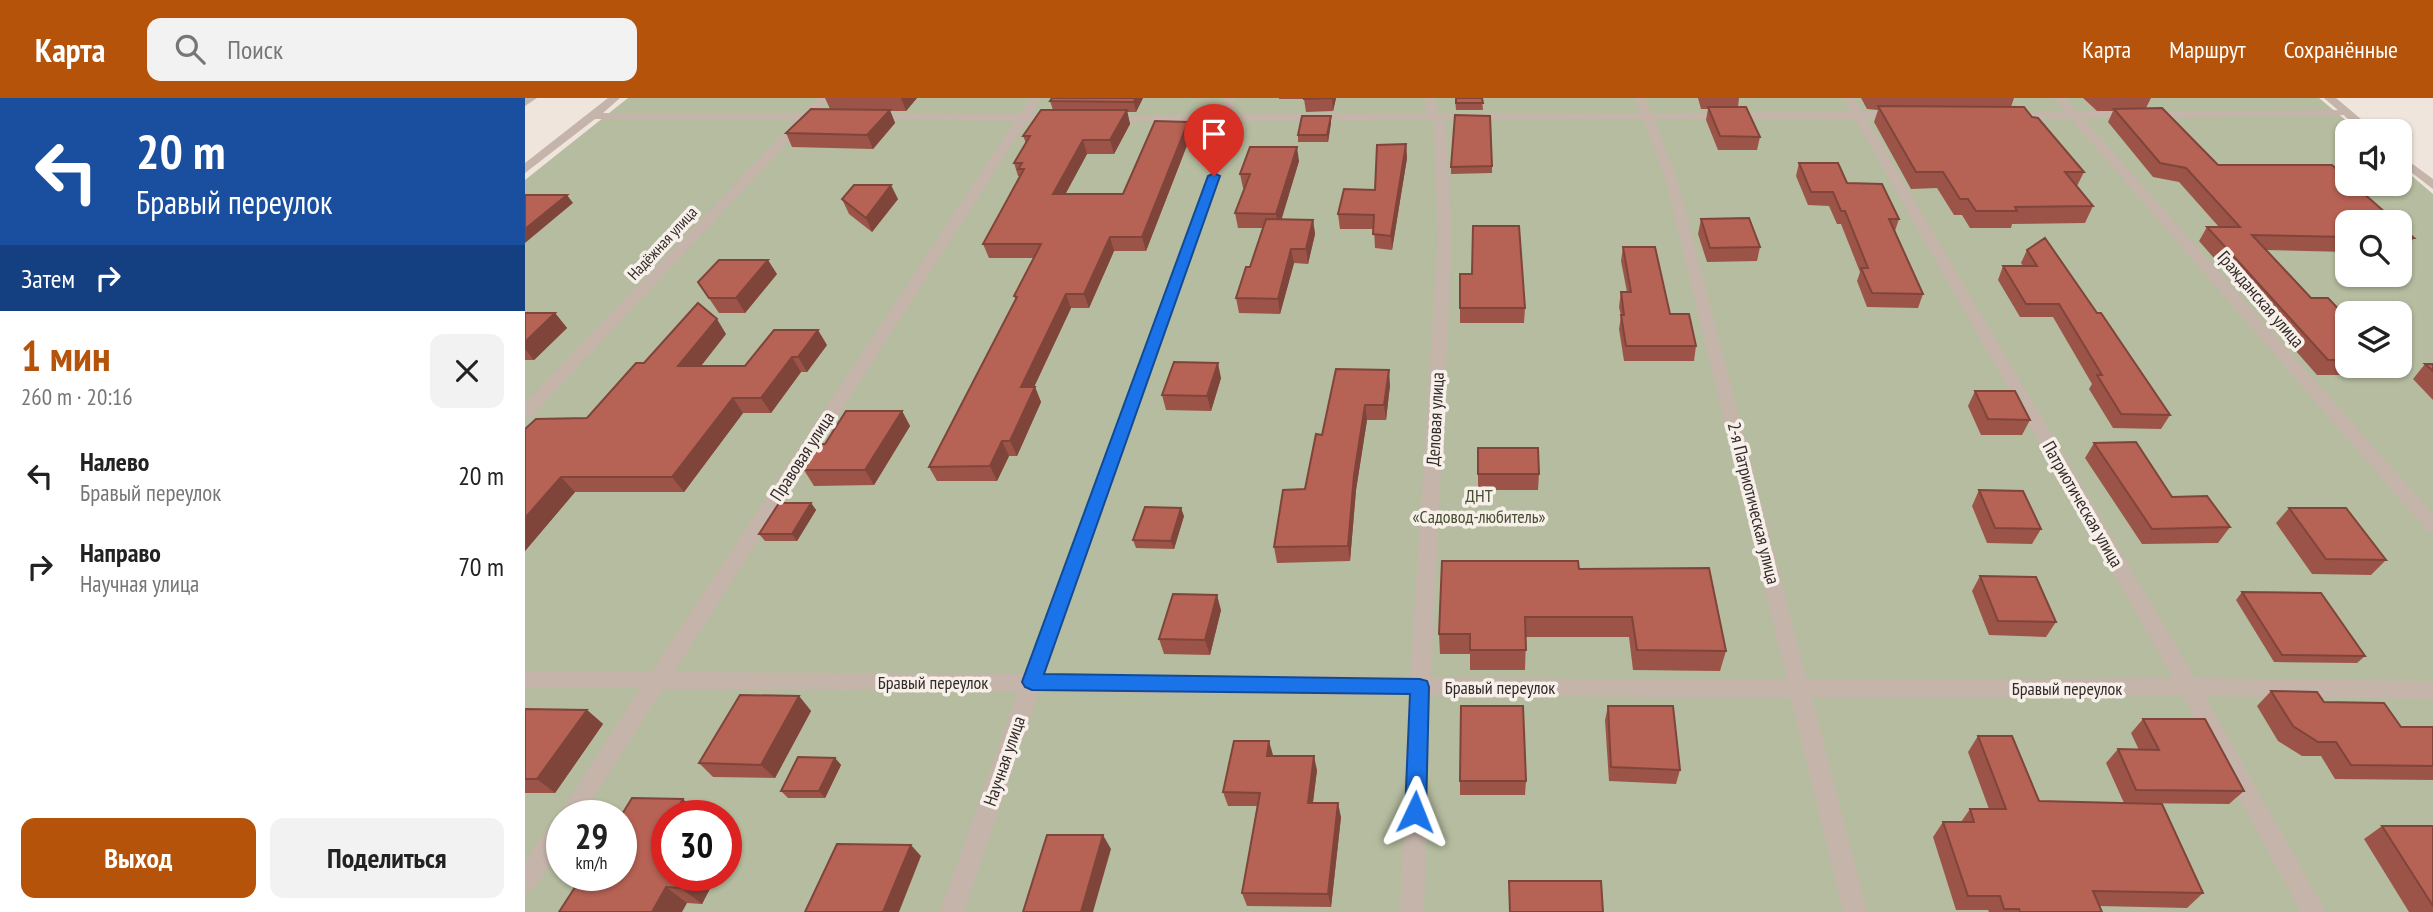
<!DOCTYPE html>
<html lang="ru">
<head>
<meta charset="utf-8">
<style>
  body { margin:0; font-family:"PT Sans Narrow",sans-serif; background:#f2f2f2; color:#222; height:100vh; display:flex; flex-direction:column; font-size:26px; white-space:nowrap }
  * { box-sizing:border-box; margin:0 }
  p { font-size:23px; color:#767676 }
  .icon { flex:none; width:38px; height:38px; fill:none; stroke:currentColor; stroke-width:2; stroke-linecap:round; stroke-linejoin:round }
  .map { position:relative; flex:1; overflow:hidden }
  .sheet { display:flex; flex-direction:column; background:#fff; width:525px }
  .sheet>* { flex:none }
  .top-card { background:#1a4fa0; color:#fff; overflow:hidden }
  .fabs { position:absolute; left:1810px; top:21px; display:grid; gap:14px }
  .fabs a { display:grid; place-items:center; width:77px; height:77px; border-radius:14px; background:#fff; box-shadow:0 2px 5px #0004; font-size:35px }
  .speed { position:absolute; left:21px; top:702px; display:flex; gap:14px; font-size:35px; font-weight:700; text-align:center }
  .speed>* { display:grid; place-content:center; width:91px; height:91px; border-radius:50%; background:#fff; box-shadow:0 2px 5px #0004; line-height:1 }
  .speed small { font-size:18px; font-weight:400 }
  .speed .limit { border:10px solid #d22; background:#fff; color:#111 }
  .pin { position:absolute; display:grid; place-items:center; width:60px; height:60px; color:#fff; margin:-72px -30px; border-radius:50% 50% 50% 0; rotate:-45deg; box-shadow:0 0 7px #0007 }
  .pin .icon { rotate:45deg }
  .me { position:absolute; width:77px; margin:-38px; rotate:2deg; stroke-linejoin:round; filter:drop-shadow(0 0 5px #0008) }
  .turn { display:flex; align-items:center; gap:24px; height:147px; padding:0 21px; font-size:32px }
  .turn .icon { width:91px; height:91px; stroke-width:2.5 }
  .turn b { display:block; font-size:49px; line-height:60px }
  .then { display:flex; align-items:center; height:66px; padding:0 21px; background:#0003; gap:14px; font-size:26px }
  .round { display:grid; place-items:center; flex:none; width:74px; height:74px; border-radius:14px; background:#f2f2f2 }
  .headline { display:flex; align-items:center; justify-content:space-between; height:119px; padding:0 21px }
  h1 { font-size:42px; font-weight:800; line-height:52px; color:#b45309 }
  .cta { display:flex; gap:14px; margin-top:auto; padding:14px 21px }
  .cta a { flex:1; height:80px; border-radius:14px; background:#b45309; color:#fff; font-size:28px; font-weight:800; line-height:80px; text-align:center }
  .cta a+a { background:#f2f2f2; color:#222 }
  ul { padding:0; list-style:none }
  li { display:flex; align-items:center; gap:21px; height:91px; padding:0 21px }
  li div { flex:1 }
  li b { display:block; font-size:26px }
  li em { font-style:normal }
  header { display:flex; align-items:center; gap:42px; box-sizing:border-box; height:98px; padding:0 35px; background:#b45309; color:#fff }
  header strong { font-size:33px }
  nav { display:flex; gap:38px; margin-inline-start:auto; font-size:24px }
  .search { width:490px; height:63px; background:#f2f2f2; display:flex; align-items:center; gap:18px; box-sizing:border-box; padding:0 24px; border-radius:14px; color:#767676; font-size:26px }
  main { display:flex; flex:1; min-height:0 }
  .map>svg:first-child { display:block }
</style>
</head>
<body>
<header>
<strong>Карта</strong>
<div class="search"><svg class="icon" aria-label="search" viewBox="0 0 24 24"><circle cx="10" cy="10" r="6"/><path d="M15 15l6 6"/></svg>Поиск</div>
<nav><a>Карта</a><a>Маршрут</a><a>Сохранённые</a></nav>
</header>
<main>
<section class="sheet">
<div class="top-card">
<div class="turn"><svg class="icon" aria-label="left" viewBox="0 0 24 24"><path d="M17 20v-9H6M10 6l-5 5 5 5"/></svg><div><b>20 m</b>Бравый переулок</div></div>
<div class="then">Затем<svg class="icon" aria-label="right" viewBox="0 0 24 24"><path d="M7 20v-9h11M14 6l5 5-5 5"/></svg></div>
</div>
<div class="headline"><div><h1>1 мин</h1><p>260 m · 20:16</p></div><a class="round"><svg class="icon" aria-label="close" viewBox="0 0 24 24"><path d="M6 6l12 12M18 6L6 18"/></svg></a></div>
<ul>
<li><svg class="icon" aria-label="left" viewBox="0 0 24 24"><path d="M17 20v-9H6M10 6l-5 5 5 5"/></svg><div><b>Налево</b><p>Бравый переулок</p></div><em>20 m</em></li>
<li><svg class="icon" aria-label="right" viewBox="0 0 24 24"><path d="M7 20v-9h11M14 6l5 5-5 5"/></svg><div><b>Направо</b><p>Научная улица</p></div><em>70 m</em></li>
</ul>
<div class="cta"><a>Выход</a><a>Поделиться</a></div>
</section>
<div class="map">
<svg width="1908" height="814" viewBox="0 0 1908 814">
  <rect width="100%" height="100%" fill="#efe5dd"/>
  <path fill="#b5bc9f" fill-rule="evenodd" d="M103,0H1794L1834,33H1822V86H1874V67L1908,96V814H0V82ZM1822,124H1874V177H1822ZM1822,215H1874V268H1822ZM37,718H96V777H37ZM142,718H201V777H142Z"/>
  <g fill="none" stroke-linecap="round" stroke-linejoin="round">
    <polygon fill="#c5b4aa" fill-rule="evenodd" points="0,0 12,0 0,8"/>
    <g fill="#c5b4aa" fill-rule="evenodd">
      <polygon points="83,0 95,0 78,15 279,15 293,0 304,0 291,15 307,18 301,21 285,21 6,319 0,320 0,305 272,21 70,21 0,75 0,65"/>
      <path d="M506,0H516L506,16L532,17L538,20L532,23H502L149,574L500,576L701,28L699,23H581L575,20L577,18L696,16L694,13L700,0H710L706,13L707,16L902,15L900,0H910L913,15H1115L1110,0H1120L1126,15L1326,14L1319,0H1329L1338,14H1375L1381,17L1375,20H1341L1670,580L1908,583V601L1680,598L1801,814H1776L1658,598L1287,600L1342,814H1318L1266,600L905,597L899,814H875L884,597L514,594L439,814H415L493,593L138,591L57,718H37V748L8,792L0,795V763L29,721L33,719L115,590L0,589V573H127L490,23L346,21L340,18L346,15L495,16ZM1118,21L1141,83L1262,582L906,580L927,141L921,26L918,22ZM1129,21H1330L1648,580L1282,582L1153,83ZM907,22L909,26L913,141L885,579L520,577L713,28L710,23Z"/>
      <polygon points="1529,0 1540,0 1552,14 1825,12 1827,14 1821,17 1558,20 1908,416 1908,435 1902,433 1546,21 1484,21 1478,18 1484,15 1540,14"/>
    </g>
    <g fill="#c5b4aa" fill-rule="evenodd">
      <polygon points="1799,0 1811,0 1850,33 1837,33"/>
      <polygon points="1874,56 1908,81 1908,91 1874,65"/>
    </g>
  </g>
  <g fill="#9d5448">
    <polygon points="300,0 392,0 381,13 365,13 370,25 348,51 267,49 261,35 305,11"/>
    <polygon points="527,0 618,0 611,14 602,14 605,26 589,56 562,56 540,96 598,96 663,24 666,37 621,153 589,153 564,210 546,210 509,289 510,289 516,304 492,358 484,358 472,383 412,383 404,369 491,202 489,198 509,160 464,160 458,146 495,78 493,78 489,65 501,45 498,38 528,12 525,3"/>
    <polygon points="754,0 811,0 808,13 781,14 779,1 754,1"/>
    <polygon points="930,0 957,0 958,12 931,12"/>
    <polygon points="1173,0 1214,0 1213,9 1235,39 1232,52 1193,52 1181,22 1183,11 1176,11"/>
    <polygon points="1336,0 1489,0 1486,9 1507,19 1559,74 1552,88 1568,108 1560,125 1487,126 1486,130 1445,130 1437,117 1429,117 1412,90 1386,91 1349,24 1353,12 1342,11"/>
    <polygon points="1558,0 1626,0 1621,10 1693,67 1822,124 1822,154 1741,152 1786,200 1822,220 1822,268 1858,268 1851,277 1792,277 1674,143 1682,129 1694,129 1654,84 1628,79 1583,24 1588,13 1572,13"/>
    <polygon points="806,18 806,25 803,44 773,44 773,37"/>
    <polygon points="881,46 882,60 867,152 850,150 849,131 815,131 813,116 850,92"/>
    <polygon points="774,63 756,121 788,122 790,136 783,166 769,165 755,216 714,215 711,200 725,169 738,130 713,130 710,115 720,90 718,90 715,76"/>
    <polygon points="1274,65 1322,85 1374,121 1370,133 1398,196 1393,210 1342,209 1332,183 1335,174 1316,126 1312,126 1304,108 1283,107 1271,78"/>
    <polygon points="967,68 967,75 926,76 926,69"/>
    <polygon points="317,101 373,101 347,134 324,116"/>
    <polygon points="1176,121 1235,149 1232,163 1182,164 1173,136"/>
    <polygon points="1874,127 1889,140 1878,155 1874,155"/>
    <polygon points="1098,149 1145,216 1171,248 1169,263 1099,263 1094,231 1096,218 1094,209 1096,194 1102,194 1096,163"/>
    <polygon points="1502,152 1572,215 1645,317 1636,331 1588,330 1564,291 1567,286 1528,219 1495,219 1473,182 1478,168 1498,168 1496,165"/>
    <polygon points="252,176 220,215 194,215 173,184"/>
    <polygon points="935,176 1000,210 999,225 935,225"/>
    <polygon points="0,215 30,215 42,230 9,262 0,262"/>
    <polygon points="201,236 176,268 220,268 302,247 282,274 276,274 246,315 218,315 159,394 50,394 0,453 0,331 62,320 119,265"/>
    <polygon points="1900,266 1908,266 1908,302 1888,281"/>
    <polygon points="696,280 686,313 641,312 637,297"/>
    <polygon points="865,287 861,322 842,322 831,392 825,463 752,465 749,449 780,391 797,337"/>
    <polygon points="1450,293 1505,322 1497,337 1456,337 1443,308"/>
    <polygon points="377,313 385,328 349,387 289,388 279,372 300,346"/>
    <polygon points="1569,345 1647,399 1705,429 1693,445 1617,446 1560,360"/>
    <polygon points="953,350 1014,376 1013,392 953,392"/>
    <polygon points="1454,392 1516,431 1507,446 1462,445 1447,408"/>
    <polygon points="286,405 291,412 272,443 240,443 234,436"/>
    <polygon points="1764,410 1861,462 1846,477 1787,476 1751,425"/>
    <polygon points="659,418 649,451 611,450 608,442"/>
    <polygon points="1054,471 1201,553 1195,573 1108,572 1104,539 1001,539 1000,572 945,572 945,556 915,556 914,536"/>
    <polygon points="1455,478 1531,524 1521,539 1464,537 1447,493"/>
    <polygon points="1717,494 1840,558 1832,565 1749,564 1711,502"/>
    <polygon points="696,512 685,557 639,556 634,541"/>
    <polygon points="1746,593 1799,604 1876,629 1908,629 1908,682 1810,681 1796,658 1777,658 1753,643 1732,608"/>
    <polygon points="274,598 286,613 250,680 188,679 174,665"/>
    <polygon points="1083,608 1155,672 1151,686 1084,683 1080,622"/>
    <polygon points="0,611 62,612 78,626 30,695 0,695"/>
    <polygon points="1618,621 1719,693 1704,706 1599,705 1581,665 1593,651 1614,652 1606,635"/>
    <polygon points="1453,638 1514,703 1678,795 1662,810 1574,808 1577,814 1464,814 1463,812 1431,812 1408,739 1418,724 1436,724 1445,711 1464,711 1443,654"/>
    <polygon points="748,658 792,672 788,705 816,719 806,809 722,808 717,795 732,708 703,708 698,694"/>
    <polygon points="310,660 316,667 300,700 263,700 256,693"/>
    <polygon points="935,683 1001,683 1000,697 935,697"/>
    <polygon points="1857,728 1908,728 1908,814 1884,814 1839,741"/>
    <polygon points="142,777 192,777 177,806 162,805 34,814"/>
  </g>
  <g fill="#7f453b">
    <polygon points="376,0 392,0 381,13"/>
    <polygon points="610,0 618,0 611,14 609,4"/>
    <polygon points="807,0 811,0 808,13 807,1"/>
    <polygon points="365,12 370,25 348,51 342,37"/>
    <polygon points="602,12 605,26 589,56 585,42"/>
    <polygon points="806,18 806,25 803,44 802,37"/>
    <polygon points="663,24 666,37 621,153 617,139"/>
    <polygon points="558,42 562,56 533,110 528,96"/>
    <polygon points="881,46 882,60 867,152 866,138"/>
    <polygon points="772,49 774,63 754,130 751,116"/>
    <polygon points="366,87 373,101 347,134 341,120"/>
    <polygon points="42,97 48,105 0,145 0,131"/>
    <polygon points="788,122 790,136 783,166 781,151"/>
    <polygon points="585,139 589,153 564,210 559,196"/>
    <polygon points="766,151 769,165 755,216 753,201"/>
    <polygon points="243,162 252,176 220,215 211,200"/>
    <polygon points="541,196 546,210 502,304 496,289"/>
    <polygon points="30,215 42,230 9,262 0,251 0,244"/>
    <polygon points="192,221 201,236 164,283 153,268"/>
    <polygon points="293,232 302,247 282,274 273,259"/>
    <polygon points="267,259 276,274 246,315 236,300"/>
    <polygon points="693,265 696,280 686,313 682,298"/>
    <polygon points="864,272 865,287 861,322 859,307"/>
    <polygon points="510,289 516,304 492,358 485,343"/>
    <polygon points="208,300 218,315 159,394 147,379"/>
    <polygon points="840,307 842,322 831,392 825,463 823,448 829,377"/>
    <polygon points="377,313 385,328 349,387 340,372"/>
    <polygon points="477,343 484,358 472,383 465,368"/>
    <polygon points="36,379 50,394 0,453 0,420"/>
    <polygon points="286,405 291,412 272,443 267,436"/>
    <polygon points="656,410 659,418 649,451 646,443"/>
    <polygon points="692,497 696,512 685,557 680,542"/>
    <polygon points="274,598 286,613 250,680 236,667"/>
    <polygon points="62,612 78,626 30,695 12,681"/>
    <polygon points="744,643 748,657 742,658"/>
    <polygon points="789,658 792,672 786,718 783,705"/>
    <polygon points="310,660 316,667 300,700 294,693"/>
    <polygon points="158,701 176,718 148,718"/>
    <polygon points="813,705 816,719 806,809 803,796"/>
    <polygon points="578,737 586,751 568,814 556,814"/>
    <polygon points="386,747 396,758 374,814 358,814"/>
    <polygon points="201,748 206,752 201,761"/>
    <polygon points="163,777 192,777 177,806 156,790"/>
    <polygon points="141,789 162,805 157,814 127,814"/>
  </g>
  <g fill="#b66254" stroke="#7f453b" stroke-width="2">
    <polygon points="527,0 610,0 609,4 525,3"/>
    <polygon points="779,0 807,0 779,1"/>
    <polygon points="931,0 957,0 958,5 931,5"/>
    <polygon points="1353,8 1499,9 1507,19 1513,20 1559,74 1540,74 1568,108 1490,109 1492,113 1451,113 1443,101 1435,101 1418,74 1391,74"/>
    <polygon points="1183,9 1221,9 1235,39 1195,38"/>
    <polygon points="1637,10 1693,67 1807,67 1822,81 1822,86 1828,86 1871,124 1822,124 1822,139 1727,137 1786,200 1803,200 1822,220 1822,262 1803,262 1682,129 1715,129 1661,70 1635,65 1589,11"/>
    <polygon points="286,11 365,12 342,37 261,35"/>
    <polygon points="516,12 602,12 585,42 558,42 528,96 598,96 630,23 663,24 617,139 585,139 559,196 541,196 496,289 510,289 485,343 477,343 465,368 404,369 492,199 489,198 516,146 458,146 499,71 493,71 497,65 489,65 505,38 498,38"/>
    <polygon points="930,17 965,18 967,68 926,69"/>
    <polygon points="777,18 806,18 802,37 773,37"/>
    <polygon points="881,46 866,138 848,136 849,117 813,116 819,91 850,92 852,47"/>
    <polygon points="725,49 772,49 751,116 710,115 725,76 715,76"/>
    <polygon points="1274,65 1313,65 1322,85 1357,86 1374,121 1364,121 1398,196 1347,195 1336,170 1343,170 1320,113 1316,113 1308,94 1286,94"/>
    <polygon points="329,87 366,87 341,120 317,101"/>
    <polygon points="0,97 42,97 0,131"/>
    <polygon points="1224,120 1235,149 1185,150 1176,121"/>
    <polygon points="741,121 788,122 781,151 766,151 753,201 711,200 721,169 725,169"/>
    <polygon points="1874,127 1889,140 1874,140"/>
    <polygon points="948,128 994,128 1000,210 935,210 935,176 947,176"/>
    <polygon points="1520,140 1572,215 1576,215 1645,317 1596,316 1572,277 1577,277 1534,206 1501,206 1478,168 1512,168 1502,152"/>
    <polygon points="1098,149 1130,149 1145,216 1164,216 1171,248 1101,248 1096,217 1099,217 1096,194 1106,194"/>
    <polygon points="194,162 243,162 211,200 184,200 173,184"/>
    <polygon points="173,205 192,221 153,268 220,268 249,232 293,232 273,259 267,259 236,300 208,300 147,379 36,379 0,420 0,331 11,321 62,320 111,265 119,265"/>
    <polygon points="0,215 30,215 0,244"/>
    <polygon points="649,264 693,265 682,298 637,297"/>
    <polygon points="1900,266 1908,266 1908,273"/>
    <polygon points="811,271 864,272 859,307 840,307 829,377 823,448 749,449 758,392 780,391 791,336 797,337"/>
    <polygon points="1450,293 1490,293 1505,322 1463,321"/>
    <polygon points="321,313 377,313 340,372 279,372 295,346 300,346"/>
    <polygon points="1611,344 1647,399 1682,398 1705,429 1627,431 1569,345"/>
    <polygon points="953,350 1013,350 1014,376 953,376"/>
    <polygon points="1454,392 1498,393 1516,431 1470,430"/>
    <polygon points="254,405 286,405 267,436 234,436"/>
    <polygon points="620,409 656,410 646,443 608,442"/>
    <polygon points="1764,410 1821,410 1861,462 1801,461"/>
    <polygon points="917,463 1053,463 1054,471 1184,470 1201,553 1112,552 1107,519 1000,519 1001,552 945,552 945,536 914,536"/>
    <polygon points="1455,478 1511,479 1531,524 1473,523"/>
    <polygon points="1717,494 1796,495 1840,558 1757,557"/>
    <polygon points="648,496 692,497 680,542 634,541"/>
    <polygon points="1746,593 1792,594 1799,604 1859,605 1876,629 1908,629 1908,668 1826,667 1811,644 1793,644 1768,628"/>
    <polygon points="215,597 274,598 236,667 174,665"/>
    <polygon points="936,608 998,608 1001,683 935,683"/>
    <polygon points="1083,608 1148,608 1155,672 1086,669"/>
    <polygon points="0,611 62,612 12,681 0,681"/>
    <polygon points="1618,621 1680,621 1719,693 1611,692 1593,651 1634,652"/>
    <polygon points="1453,638 1487,638 1514,703 1637,706 1678,795 1568,793 1577,814 1495,814 1494,811 1479,811 1475,798 1443,798 1418,724 1449,724 1445,711 1481,711"/>
    <polygon points="709,643 744,643 742,658 789,658 783,705 813,705 803,796 717,795 735,695 698,694"/>
    <polygon points="273,659 310,660 294,693 256,693"/>
    <polygon points="107,700 158,701 148,718 142,718 142,728 138,734 142,734 142,777 163,777 156,790 141,789 127,814 34,814 58,777 96,777 96,718"/>
    <polygon points="1857,728 1908,728 1908,808"/>
    <polygon points="522,737 578,737 556,814 498,814"/>
    <polygon points="312,746 386,747 358,814 280,814"/>
    <polygon points="984,783 1076,783 1078,814 985,814"/>
  </g>
  <polygon fill="#1a73e8" stroke="#114b97" stroke-width="2" points="689,75 695,78 519,576 895,581 902,583 904,589 901,714 898,721 890,723 883,721 880,714 885,596 507,592 500,589 497,584 683,78"/>
  <g text-anchor="middle" dominant-baseline="central" stroke-width="7" stroke-linejoin="round" paint-order="stroke">
    <g font-size="16" fill="#342b29" stroke="#f7efe9">
      <text transform="translate(137 145) rotate(-47)">Надёжная улица</text>
    </g>
    <g font-size="18" fill="#342b29" stroke="#f7efe9">
      <text transform="translate(1736 201) rotate(49)">Гражданская улица</text>
      <text transform="translate(910 321) rotate(-87)">Деловая улица</text>
      <text transform="translate(277 358) rotate(-57)">Правовая улица</text>
      <text transform="translate(1229 405) rotate(76)">2-я Патриотическая улица</text>
      <text transform="translate(1558 406) rotate(60)">Патриотическая улица</text>
      <text x="408" y="584">Бравый переулок</text>
      <text x="975" y="589">Бравый переулок</text>
      <text x="1542" y="590">Бравый переулок</text>
      <text transform="translate(479 663) rotate(-71)">Научная улица</text>
    </g>
    <g font-size="18" fill="#464f30" stroke="#f7efe9">
      <text x="954" y="397">ДНТ<tspan x="954" dy="21">«Садовод-любитель»</tspan></text>
    </g>
  </g>
</svg>
<div class="fabs">
<a><svg class="icon" aria-label="sound" viewBox="0 0 24 24"><path d="M4 9h4l5-4v14l-5-4H4zM17 9q2 3 0 6"/></svg></a>
<a><svg class="icon" aria-label="search" viewBox="0 0 24 24"><circle cx="10" cy="10" r="6"/><path d="M15 15l6 6"/></svg></a>
<a><svg class="icon" aria-label="layers" viewBox="0 0 24 24"><path d="M12 4l9 5-9 5-9-5zM3 14l9 5 9-5"/></svg></a>
</div>
<div class="speed"><div>29<small>km/h</small></div><div class="limit">30</div></div>
<div class="pin" style="left:689px;top:78px;background:#d93025"><svg class="icon" aria-label="arrive" viewBox="0 0 24 24"><path d="M6 21V4h12l-3 4 3 4H6"/></svg></div>
<svg class="me" style="left:890px;top:714px" viewBox="-20 -20 40 40"><path d="M0-17L14 15 0 8-14 15z" fill="#1a73e8" stroke="#fff" stroke-width="4"/></svg>
</div>
</main>
</body>
</html>
